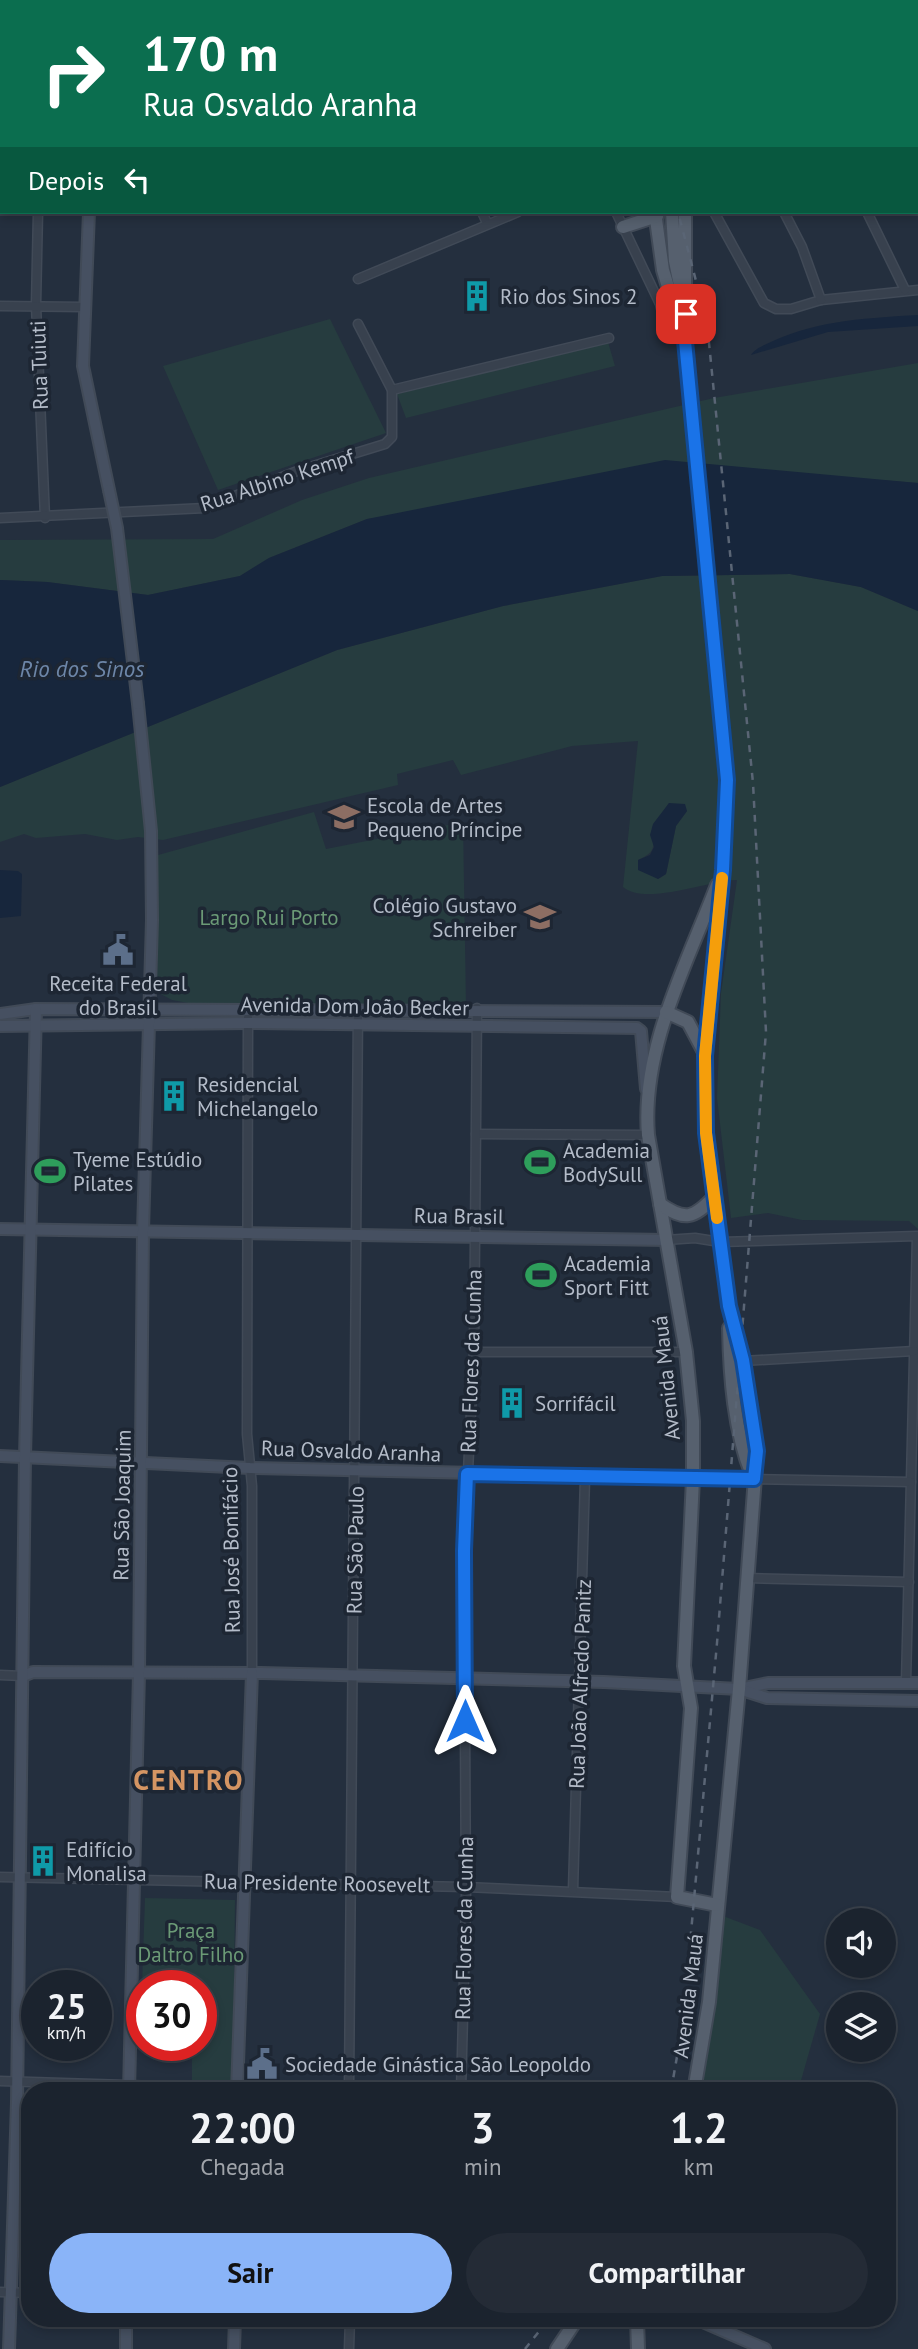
<!DOCTYPE html>
<html lang="pt">
<head>
<meta charset="utf-8">
<style>
  body { margin:0; font-family:"PT Sans",sans-serif; background:#242b36; color:#f1f3f6; height:100vh; display:flex; flex-direction:column; font-size:26px; white-space:nowrap }
  * { box-sizing:border-box; margin:0 }
  p { font-size:23px; color:#a0a4aa }
  .icon { flex:none; width:38px; height:38px; fill:none; stroke:currentColor; stroke-width:2; stroke-linecap:round; stroke-linejoin:round }
  .map { position:relative; flex:1; overflow:hidden }
  .panel { position:absolute; left:21px; top:2082px; width:875px; height:245px; display:flex; flex-direction:column; background:#1b232e; border-radius:28px; box-shadow:0 4px 10px #0003,0 0 0 2px #39404a }
  .panel>* { flex:none }
  .guide { position:absolute; left:0px; top:0px; width:919px; height:214px; box-shadow:0 4px 10px #0003,0 0 0 2px #39404a; background:#0b6e4f; color:#fff; overflow:hidden }
  .controls { position:absolute; left:826px; top:1908px; display:grid; gap:14px }
  .controls a { display:grid; place-items:center; width:70px; height:70px; border-radius:50%; background:#1b232e; box-shadow:0 4px 10px #0003,0 0 0 2px #39404a; font-size:35px }
  .speed { position:absolute; left:21px; top:1970px; display:flex; gap:14px; font-size:35px; font-weight:700; text-align:center }
  .speed>* { display:grid; place-content:center; width:91px; height:91px; border-radius:50%; background:#1b232e; box-shadow:0 4px 10px #0003,0 0 0 2px #39404a; line-height:1 }
  .speed small { font-size:18px; font-weight:400 }
  .speed .limit { border:10px solid #d22; background:#fff; color:#111 }
  .pin { position:absolute; display:grid; place-items:center; width:60px; height:60px; color:#fff; margin:-30px; border-radius:14px; box-shadow:0 4px 10px #0006 }
  .me { position:absolute; width:77px; margin:-38px; rotate:0deg; stroke-linejoin:round; filter:drop-shadow(0 0 5px #0008) }
  .turn { display:flex; align-items:center; gap:24px; height:147px; padding:0 28px; font-size:32px }
  .turn .icon { width:91px; height:91px; stroke-width:2.5 }
  .turn b { display:block; font-size:49px; line-height:60px }
  .then { display:flex; align-items:center; height:66px; padding:0 28px; background:#0003; gap:14px; font-size:26px }
  .eta { display:flex; justify-content:space-evenly; align-items:center; height:119px; text-align:center }
  .eta b { font-size:42px; font-weight:600; line-height:49px }
  .primary-button { display:flex; gap:14px; margin-top:auto; padding:14px 28px }
  .primary-button a { flex:1; height:80px; border-radius:42px; background:#8ab4f8; color:#111; font-size:28px; font-weight:600; line-height:80px; text-align:center }
  .primary-button a+a { background:#242b36; color:#f1f3f6 }
  .map>svg:first-child { display:block }
</style>
</head>
<body>
<div class="map">
<svg width="918" height="2349" viewBox="0 0 918 2349">
  <rect width="100%" height="100%" fill="#242f3e"/>
  <g fill="#263c3f" fill-rule="evenodd">
    <polygon points="330,319 386,433 218,490 163,366"/>
    <polygon points="608,342 615,366 406,418 397,394"/>
    <polygon points="918,363 918,483 763,471 367,519 269,558 240,576 148,595 47,582 0,580 0,540 213,539 302,500 369,478 714,398"/>
    <path d="M790,574L861,587L918,611V1229L909,1221L802,1220L768,1213L731,1218L717,1098L721,993L737,880C706,881 646,906 623,887L638,741L572,746L461,775L453,760L397,774L398,785L163,840L138,837L117,840L85,834L36,838L24,834L0,842V787L337,650L503,606L662,576ZM669,803L687,811L676,826L666,874L658,879L638,860C666,848 645,838 655,822C659,816 665,810 669,803Z"/>
    <polygon points="314,812 326,849 463,822 466,1005 193,1004 172,1000 157,992 158,855"/>
    <polygon points="145,1898 235,1900 233,2086 192,2085 192,2052 140,2051 142,2000 142,2046 201,2046 201,1986 142,1986"/>
    <polygon points="723,1916 760,1930 820,2014 798,2091 697,2091"/>
  </g>
  <g fill="#17263c">
    <path d="M918,315V326L828,332L751,355C755,348 765,345 773,341C820,320 867,318 918,315Z"/>
    <polygon points="665,460 918,483 918,611 861,587 790,574 662,576 503,606 337,650 0,787 0,580 47,582 148,595 240,576 269,558 367,519"/>
    <polygon points="669,803 685,804 687,811 676,826 666,874 658,879 638,870 638,860 650,855 654,847 650,835 653,824"/>
    <polygon points="0,870 18,871 22,874 21,916 0,918"/>
  </g>
  <g fill="none" stroke-linecap="round" stroke-linejoin="round">
    <defs>
      <g id="street">
        <polyline points="131,0 156,2"/>
        <polyline points="495,0 497,2"/>
        <polyline points="673,0 674,2"/>
        <polyline points="757,0 758,2"/>
        <polyline points="838,0 839,2"/>
        <polyline points="888,2 891,0"/>
        <polyline points="0,105 2,105"/>
        <polyline points="917,151 918,153"/>
        <polyline points="38,212 36,305 45,518"/>
        <polyline points="482,212 487,223"/>
        <polyline points="616,212 660,304 666,330"/>
        <polyline points="714,212 764,303 776,309 791,309 821,300 918,290"/>
        <polyline points="784,212 802,247 821,300"/>
        <polyline points="867,212 905,290"/>
        <polyline points="358,279 518,212"/>
        <polyline points="0,306 84,307"/>
        <polyline points="392,390 609,338"/>
        <polyline points="0,518 205,508 297,471 385,444 392,437 392,390 358,324"/>
        <polyline points="248,1018 247,1434 252,1486 252,1673"/>
        <polyline points="476,1134 648,1135"/>
        <polyline points="666,1240 695,1238 720,1242 917,1236 906,1682"/>
        <polyline points="474,1352 686,1352"/>
        <polyline points="743,1361 914,1351"/>
        <polyline points="754,1479 911,1482"/>
        <polyline points="746,1578 909,1582"/>
        <polyline points="0,1675 23,1676"/>
        <polyline points="0,1877 466,1887 677,1897"/>
        <polyline points="573,1890 585,1478"/>
        <polyline points="0,2081 252,2089 461,2089"/>
        <polyline points="349,2091 358,1010"/>
        <polyline points="461,2091 466,1904 464,1551 474,1352 477,1008"/>
        <polyline points="0,2292 30,2293"/>
        <polyline points="349,2349 350,2319"/>
      </g>
      <g id="secondary">
        <polyline points="100,2 100,0"/>
        <polyline points="89,212 83,366 109,490"/>
        <polyline points="0,1014 36,1009 666,1012"/>
        <polyline points="0,1026 248,1023 637,1028 641,1031 646,1089"/>
        <polyline points="0,1229 666,1240"/>
        <polyline points="0,1456 250,1468 754,1479"/>
        <polyline points="23,1676 33,1672 262,1673 604,1682 739,1689 768,1683 918,1683"/>
        <polyline points="742,1690 767,1698 918,1701"/>
        <polyline points="129,2091 139,1673 143,1231 152,920 151,831 138,704"/>
        <polyline points="237,2091 252,1673"/>
        <polyline points="696,2319 765,2349"/>
        <polyline points="9,2349 17,2102 25,1457 36,1009"/>
        <polyline points="126,2349 126,2319"/>
        <polyline points="234,2349 235,2319"/>
      </g>
      <g id="primary">
        <polyline points="560,0 560,2"/>
        <polyline points="606,0 606,2"/>
        <polyline points="655,212 663,270 682,334"/>
        <polyline points="672,212 675,261 681,290"/>
        <polyline points="685,212 685,341 727,780 723,870 705,1056 706,1133 729,1306 743,1361 757,1451 739,1689 709,2002 694,2091"/>
        <polyline points="623,227 657,216"/>
        <path d="M717,885C687,964 641,1048 648,1135L686,1352L693,1421V1479L684,1666L691,1708L677,1897L717,1905"/>
        <polyline points="666,1012 688,1022 704,1052"/>
        <path d="M660,1204C685,1221 693,1219 714,1197"/>
        <path d="M729,1328C730,1377 734,1431 752,1475"/>
        <polyline points="637,2319 638,2349"/>
        <polyline points="557,2349 577,2319"/>
      </g>
    </defs>
    <use href="#street" stroke="#414a57" stroke-width="11"/>
    <use href="#secondary" stroke="#414a57" stroke-width="14"/>
    <use href="#primary" stroke="#414a57" stroke-width="16"/>
    <use href="#street" stroke="#38414e" stroke-width="8"/>
    <use href="#secondary" stroke="#465061" stroke-width="10"/>
    <use href="#primary" stroke="#56606e" stroke-width="12"/>
    <g stroke="#5a6575" stroke-width="2.5" stroke-dasharray="7 7" stroke-linecap="butt">
      <polyline points="570,0 571,2"/>
      <polyline points="671,2091 683,2022 717,1643 766,1032 753,783 707,323 678,212"/>
      <polyline points="525,2349 549,2319"/>
    </g>
    <defs>
      <polyline id="secondary-bridge" points="109,490 117,528 138,704"/>
    </defs>
    <use href="#secondary-bridge" stroke="#414a57" stroke-width="14" stroke-linecap="butt"/>
    <use href="#secondary-bridge" stroke="#465061" stroke-width="10"/>
  </g>
  <g fill="none" stroke-linecap="round" stroke-linejoin="round">
    <defs>
      <polyline id="route" points="465,1721 464,1551 467,1474 754,1479 757,1451 743,1360 729,1306 706,1133 705,1056 723,870 727,780 685,341 686,314"/>
    </defs>
    <use href="#route" stroke="#114b97" stroke-width="18"/>
    <use href="#route" stroke="#1a73e8" stroke-width="12"/>
    <polyline stroke="#f59e0b" stroke-width="12" points="717,1218 706,1133 705,1056 722,878"/>
  </g>
  <defs>
    <symbol id="building-bare" viewBox="-9 -9 18 18"><path d="M-4-6H4V6H1V3H-1V6H-4ZM-2.5-4.3h1.7v1.8h-1.7ZM.8-4.3h1.7v1.8H.8ZM-2.5-1h1.7V.8h-1.7ZM.8-1h1.7V.8H.8Z" fill="#0f9aa8" stroke="#1d2633" stroke-width="2.5" paint-order="stroke"/></symbol>
    <symbol id="school-bare" viewBox="-9 -9 18 18"><path d="M0-5L7-2L0 1L-7-2ZM-4 1L0 2.5L4 1V4Q0 6-4 4Z" fill="#8d6e63" stroke="#1d2633" stroke-width="2.5" paint-order="stroke"/></symbol>
    <symbol id="civic-bare" viewBox="-9 -9 18 18"><path d="M-.6-6.5H3V-4.5H.6V-3L4-1V1h2V6H-6V1h2V-1L-.6-3ZM-1.2 2.5V6h2.4V2.5Z" fill="#5c6f8a" stroke="#1d2633" stroke-width="2.5" paint-order="stroke"/></symbol>
    <symbol id="stadium-bare" viewBox="-9 -9 18 18"><path d="M0-5a6.5 5 0 1 0 0 10a6.5 5 0 1 0 0-10ZM-3.5-1.8h7v3.6h-7Z" fill="#2e9e5b" stroke="#1d2633" stroke-width="2.5" paint-order="stroke"/></symbol>
  </defs>
  <g fill-rule="evenodd">
    <use href="#building-bare" x="455" y="274" width="44" height="44"/>
    <use href="#school-bare" x="322" y="795" width="44" height="44"/>
    <use href="#school-bare" x="518" y="895" width="44" height="44"/>
    <use href="#civic-bare" x="96" y="928" width="44" height="44"/>
    <use href="#building-bare" x="152" y="1074" width="44" height="44"/>
    <use href="#stadium-bare" x="518" y="1140" width="44" height="44"/>
    <use href="#stadium-bare" x="28" y="1149" width="44" height="44"/>
    <use href="#stadium-bare" x="519" y="1253" width="44" height="44"/>
    <use href="#building-bare" x="490" y="1381" width="44" height="44"/>
    <use href="#building-bare" x="21" y="1839" width="44" height="44"/>
    <use href="#civic-bare" x="240" y="2042" width="44" height="44"/>
  </g>
  <g text-anchor="middle" dominant-baseline="central" stroke-width="7" stroke-linejoin="round" paint-order="stroke">
    <g font-size="21" fill="#b4bcc9" stroke="#1d2633" text-anchor="start">
      <text x="500" y="296">Rio dos Sinos 2</text>
      <text x="367" y="805">Escola de Artes<tspan x="367" dy="24">Pequeno Príncipe</tspan></text>
      <text x="517" y="905" text-anchor="end">Colégio Gustavo<tspan x="517" dy="24">Schreiber</tspan></text>
      <text x="118" y="983" text-anchor="middle">Receita Federal<tspan x="118" dy="24">do Brasil</tspan></text>
      <text x="197" y="1084">Residencial<tspan x="197" dy="24">Michelangelo</tspan></text>
      <text x="563" y="1150">Academia<tspan x="563" dy="24">BodySull</tspan></text>
      <text x="73" y="1159">Tyeme Estúdio<tspan x="73" dy="24">Pilates</tspan></text>
      <text x="564" y="1263">Academia<tspan x="564" dy="24">Sport Fitt</tspan></text>
      <text x="535" y="1403">Sorrifácil</text>
      <text x="66" y="1849">Edifício<tspan x="66" dy="24">Monalisa</tspan></text>
      <text x="285" y="2064">Sociedade Ginástica São Leopoldo</text>
    </g>
    <g font-size="21" fill="#b4bcc9" stroke="#1d2633">
      <text transform="translate(39 365) rotate(-92)">Rua Tuiuti</text>
      <text transform="translate(277 480) rotate(-18)">Rua Albino Kempf</text>
      <text transform="translate(355 1006) rotate(1)">Avenida Dom João Becker</text>
      <text transform="translate(459 1216) rotate(1)">Rua Brasil</text>
      <text transform="translate(471 1361) rotate(-88)">Rua Flores da Cunha</text>
      <text transform="translate(666 1378) rotate(-96)">Avenida Mauá</text>
      <text transform="translate(351 1451) rotate(2)">Rua Osvaldo Aranha</text>
      <text transform="translate(122 1505) rotate(-89)">Rua São Joaquim</text>
      <text transform="translate(231 1550) rotate(-91)">Rua José Bonifácio</text>
      <text transform="translate(355 1550) rotate(-89)">Rua São Paulo</text>
      <text transform="translate(580 1684) rotate(-88)">Rua João Alfredo Panitz</text>
      <text transform="translate(317 1883) rotate(1)">Rua Presidente Roosevelt</text>
      <text transform="translate(464 1928) rotate(-89)">Rua Flores da Cunha</text>
      <text transform="translate(688 1996) rotate(-83)">Avenida Mauá</text>
    </g>
    <g font-size="21" fill="#6b9a76" stroke="#1d2633">
      <text x="269" y="917">Largo Rui Porto</text>
      <text x="191" y="1930">Praça<tspan x="191" dy="24">Daltro Filho</tspan></text>
    </g>
    <g font-size="23" font-style="italic" fill="#6d86a8" stroke="#1d2633">
      <text x="82" y="668">Rio dos Sinos</text>
    </g>
    <g font-size="28" font-weight="bold" letter-spacing="2" fill="#d59563" stroke="#1d2633">
      <text x="189" y="1779">CENTRO</text>
    </g>
  </g>
</svg>
<div class="controls">
<a><svg class="icon" aria-label="sound" viewBox="0 0 24 24"><path d="M4 9h4l5-4v14l-5-4H4zM17 9q2 3 0 6"/></svg></a>
<a><svg class="icon" aria-label="layers" viewBox="0 0 24 24"><path d="M12 4l9 5-9 5-9-5zM3 14l9 5 9-5"/></svg></a>
</div>
<div class="speed"><div>25<small>km/h</small></div><div class="limit">30</div></div>
<div class="pin" style="left:686px;top:314px;background:#d93025"><svg class="icon" aria-label="arrive" viewBox="0 0 24 24"><path d="M6 21V4h12l-3 4 3 4H6"/></svg></div>
<svg class="me" style="left:465px;top:1721px" viewBox="-20 -20 40 40"><path d="M0-17L14 15 0 8-14 15z" fill="#1a73e8" stroke="#fff" stroke-width="4"/></svg>
<div class="guide">
<div class="turn"><svg class="icon" aria-label="right" viewBox="0 0 24 24"><path d="M7 20v-9h11M14 6l5 5-5 5"/></svg><div><b>170 m</b>Rua Osvaldo Aranha</div></div>
<div class="then">Depois<svg class="icon" aria-label="left" viewBox="0 0 24 24"><path d="M17 20v-9H6M10 6l-5 5 5 5"/></svg></div>
</div>
<section class="panel">
<div class="eta">
<div><b>22:00</b><p>Chegada</p></div>
<div><b>3</b><p>min</p></div>
<div><b>1.2</b><p>km</p></div>
</div>
<div class="primary-button"><a>Sair</a><a>Compartilhar</a></div>
</section>
</div>
</body>
</html>
